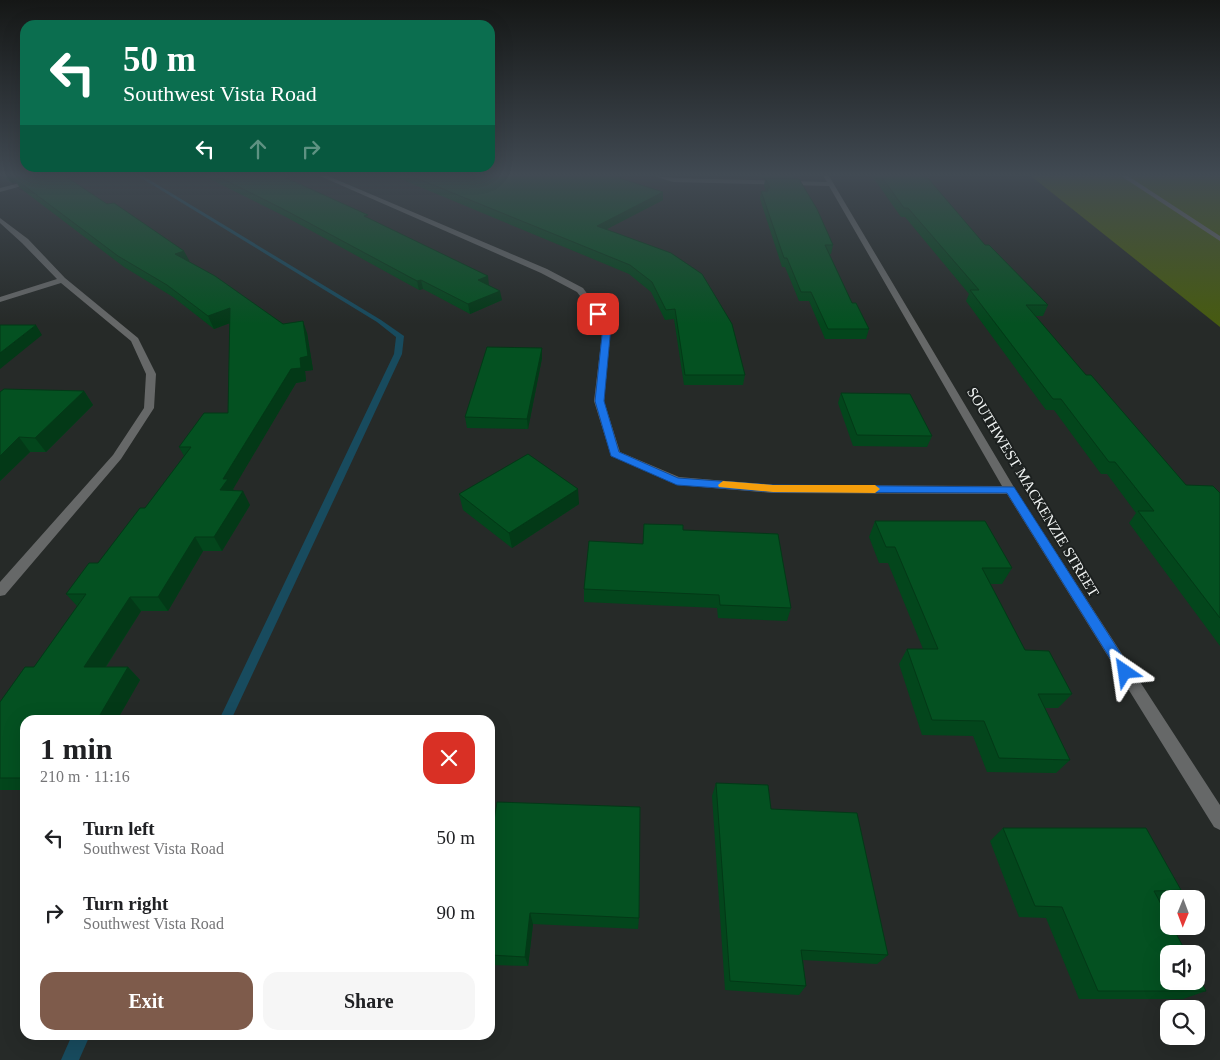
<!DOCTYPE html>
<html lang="en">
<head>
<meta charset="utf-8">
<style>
  body { margin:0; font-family:Georgia,serif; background:#f6f6f6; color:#202124; height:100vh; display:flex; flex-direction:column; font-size:19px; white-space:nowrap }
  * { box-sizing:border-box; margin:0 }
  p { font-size:16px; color:#757577 }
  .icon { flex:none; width:28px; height:28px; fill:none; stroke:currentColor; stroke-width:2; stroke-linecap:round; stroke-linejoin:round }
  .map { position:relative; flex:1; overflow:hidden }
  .panel { position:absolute; left:20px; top:715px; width:475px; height:325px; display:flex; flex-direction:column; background:#fff; border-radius:15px; box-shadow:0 5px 20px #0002 }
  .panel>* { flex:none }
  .banner { position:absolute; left:20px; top:20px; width:475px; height:152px; border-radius:15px; box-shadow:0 5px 20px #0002; background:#0b6e4f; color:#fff; overflow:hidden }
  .needle { width:32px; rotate:181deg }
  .tools { position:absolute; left:1160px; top:890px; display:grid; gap:10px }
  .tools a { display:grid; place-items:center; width:45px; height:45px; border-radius:10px; background:#fff; box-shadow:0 5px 20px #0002; font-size:25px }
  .pin { position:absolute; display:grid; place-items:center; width:42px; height:42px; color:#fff; margin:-21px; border-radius:10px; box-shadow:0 2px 8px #0006 }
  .me { position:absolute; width:55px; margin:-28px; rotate:328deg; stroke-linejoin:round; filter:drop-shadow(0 0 4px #0008) }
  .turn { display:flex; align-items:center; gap:18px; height:105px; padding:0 20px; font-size:22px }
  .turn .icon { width:65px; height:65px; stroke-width:2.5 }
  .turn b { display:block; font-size:35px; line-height:42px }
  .lanes { display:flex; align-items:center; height:48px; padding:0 20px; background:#0003; justify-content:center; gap:25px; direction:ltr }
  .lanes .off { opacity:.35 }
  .round { display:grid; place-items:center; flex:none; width:52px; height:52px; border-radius:15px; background:#f6f6f6 }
  .head { display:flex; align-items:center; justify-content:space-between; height:85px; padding:0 20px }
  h1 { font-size:30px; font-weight:700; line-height:38px }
  .primary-button { display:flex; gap:10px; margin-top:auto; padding:10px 20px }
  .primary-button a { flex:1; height:58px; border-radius:15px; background:#7e5b4b; color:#fff; font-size:20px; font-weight:700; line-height:58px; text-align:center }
  .primary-button a+a { background:#f6f6f6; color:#202124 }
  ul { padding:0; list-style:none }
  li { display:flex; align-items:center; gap:15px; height:75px; padding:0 20px }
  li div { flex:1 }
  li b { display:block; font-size:19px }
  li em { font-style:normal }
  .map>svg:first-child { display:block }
</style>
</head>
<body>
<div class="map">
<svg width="1220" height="1060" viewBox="0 0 1220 1060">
  <rect width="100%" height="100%" fill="#262a28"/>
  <polygon fill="#475b10" points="1031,176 1220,176 1220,327"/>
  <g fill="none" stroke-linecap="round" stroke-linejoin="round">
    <g fill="#184b5e" fill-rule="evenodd">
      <polygon points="138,176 143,176 381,320 404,336 402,354 231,720 219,720 394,354 396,337 377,322"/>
      <polygon points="72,1035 90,1035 79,1060 61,1060"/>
    </g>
    <g fill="#666868" fill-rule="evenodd">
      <polygon points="48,176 58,176 0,192 0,188"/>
      <polygon points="320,176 328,176 547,269 583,288 611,326 604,401 620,452 679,477 773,485 1002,486 829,186 673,182 654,176 673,178 827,182 823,176 829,176 1015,489 1220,805 1220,830 1214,827 1007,494 773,493 677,485 611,456 594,401 603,326 577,292 541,273"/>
      <polygon points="1121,176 1128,176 1220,236 1220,241"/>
      <polygon points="0,218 28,239 65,278 138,338 156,374 154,408 121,459 5,595 0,596 0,582 113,455 144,408 146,374 131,341 61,283 0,302 0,297 57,279 22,243 0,223"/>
    </g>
  </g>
  <g fill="#03461c">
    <polygon points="3,176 65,176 189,262 283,324 307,333 313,370 305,371 306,381 296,383 233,489 234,491 250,505 222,551 203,551 168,611 141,611 106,667 128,667 140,680 117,720 25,720 25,790 0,790 0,702 34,667 77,606 66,594 98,563 145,508 184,456 179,447 228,413 230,323 214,329 173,297 124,267 20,188 16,182 12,183"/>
    <polygon points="204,176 282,176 369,219 489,285 502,300 470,314 423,289 419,290 286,217"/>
    <polygon points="396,176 613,176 663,200 607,229 745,375 743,385 684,385 674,319 665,320 651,292 629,274 396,177"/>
    <polygon points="759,176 794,176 794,179 833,245 831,254 829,254 852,303 869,329 866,339 825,339 809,301 799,301 785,267 782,267 760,199 761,191 766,191 764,186 765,179 760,178"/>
    <polygon points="872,176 922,176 985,245 1048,305 1043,316 1035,316 1086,375 1186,485 1220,493 1220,646 1129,523 1136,513 1107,474 1101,474 1054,410 1046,410 966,301 969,294 905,217 901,217"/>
    <polygon points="542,348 542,358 528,429 467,428 465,417"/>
    <polygon points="84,391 93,405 46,452 30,452 0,481 0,392"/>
    <polygon points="841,393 932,436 927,447 853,446 838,403"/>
    <polygon points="459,494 579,504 512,548 463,510"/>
    <polygon points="875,521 1012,568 1002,584 990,584 1025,650 1072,694 1058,708 1045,708 1070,760 1056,773 987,772 973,736 922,735 899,664 907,649 923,649 888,563 879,563 869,537"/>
    <polygon points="683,530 791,608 787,621 718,618 717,608 584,602 584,589 643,544"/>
    <polygon points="716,783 771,809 888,955 877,964 803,960 806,986 799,995 725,990 712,796"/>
    <polygon points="1003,828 1181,890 1160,902 1206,991 1183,999 1079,999 1046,918 1019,917 990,841"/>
    <polygon points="490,846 639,918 638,929 533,924 528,966 490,965"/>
  </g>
  <g fill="#033917">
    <polygon points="8,176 45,176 14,178 16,182 12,183"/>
    <polygon points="663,192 663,200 597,234 597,226"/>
    <polygon points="184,251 190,262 175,254"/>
    <polygon points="488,276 489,286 478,280"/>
    <polygon points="421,280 423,289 419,290 417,281"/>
    <polygon points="500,291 502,300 470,314 468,304"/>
    <polygon points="230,308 235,321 214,329 208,316"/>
    <polygon points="303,321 307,333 313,370 305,371 306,381 296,383 233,489 235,493 220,490 223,479 291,369 300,358"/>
    <polygon points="36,325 42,335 0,369 0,353"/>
    <polygon points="542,348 542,358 528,429 527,419"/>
    <polygon points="84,391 93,405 46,452 35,438"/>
    <polygon points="19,437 30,452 0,481 0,456"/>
    <polygon points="578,489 579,504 512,548 509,533"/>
    <polygon points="243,491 250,505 222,551 214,537"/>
    <polygon points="195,537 203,551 168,611 158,597"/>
    <polygon points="130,597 141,611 97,680 84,667"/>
    <polygon points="128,667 140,680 117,720 97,720"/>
    <polygon points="530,913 533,924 528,966 525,957"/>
  </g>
  <g fill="#045121" stroke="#033917">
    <polygon points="22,176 65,176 107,204 114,203 184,251 175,254 215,276 283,324 303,321 308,356 300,358 301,368 291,369 223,479 228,479 220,490 243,491 214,537 195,537 158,597 130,597 84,667 128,667 97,720 25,720 25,778 0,778 0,702 25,667 34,667 86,594 66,594 89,563 98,563 140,508 145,508 191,447 179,447 204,413 228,413 230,308 208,316 167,285 118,256 14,178"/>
    <polygon points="217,176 282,176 368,215 364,216 488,276 478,280 500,291 468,304 421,280 417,281 283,209"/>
    <polygon points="411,176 613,176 663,192 597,226 671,253 702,274 732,324 745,375 685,375 675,309 666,310 652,282 630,265"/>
    <polygon points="881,176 922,176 923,177 927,177 985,245 989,245 1048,305 1026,305 1086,375 1091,375 1186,485 1213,486 1220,493 1220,618 1138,511 1154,511 1115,462 1109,462 1061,399 1053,399 970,290 979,290 908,208 904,208"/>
    <polygon points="765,178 799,179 817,209 833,245 825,245 852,303 856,303 869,329 828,329 811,292 801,292 787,258 784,258 761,191 768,191 767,188 770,188"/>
    <polygon points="0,325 36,325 0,353"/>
    <polygon points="487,347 542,348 527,419 465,417"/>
    <polygon points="4,389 84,391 35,438 19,437 0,456 0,392"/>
    <polygon points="841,393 910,394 932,436 857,435"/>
    <polygon points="528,454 578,489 509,533 459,494"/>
    <polygon points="875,521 985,521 1012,568 982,568 1025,650 1049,651 1072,694 1038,694 1070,760 999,758 984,721 932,720 907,649 938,649 895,547 886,547"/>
    <polygon points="644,524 683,525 683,530 778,534 791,608 720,605 719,595 584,589 589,541 643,544"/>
    <polygon points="716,783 768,785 771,809 857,813 888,955 801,950 806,986 730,981"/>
    <polygon points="497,802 640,807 639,918 530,913 525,957 490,955 490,846"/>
    <polygon points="1003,828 1146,828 1181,890 1154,891 1169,919 1169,926 1172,926 1187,954 1169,954 1169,981 1196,981 1196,972 1206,991 1098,991 1062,907 1035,906"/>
  </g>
  <linearGradient id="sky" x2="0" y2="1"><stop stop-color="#151716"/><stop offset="0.54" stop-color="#414a53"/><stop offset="1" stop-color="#414a53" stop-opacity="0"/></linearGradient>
  <rect width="1220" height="324" fill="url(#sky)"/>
  <polygon fill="#1a73e8" stroke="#114b97" points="595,312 601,312 611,326 604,401 619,452 678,478 773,485 1014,487 1130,668 1132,672 1130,676 1125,678 1121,676 1007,493 773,492 677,485 611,456 595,401 603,326 594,314"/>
  <polygon fill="#f59e0b" points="723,481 773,485 875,485 880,489 875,493 773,492 719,487 718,485"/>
  <g text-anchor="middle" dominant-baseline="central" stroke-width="4" stroke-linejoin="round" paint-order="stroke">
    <g font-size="15" fill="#f2f5f4" stroke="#1c201f">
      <text transform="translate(1033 492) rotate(59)">SOUTHWEST MACKENZIE STREET</text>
    </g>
  </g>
</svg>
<div class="tools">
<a><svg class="needle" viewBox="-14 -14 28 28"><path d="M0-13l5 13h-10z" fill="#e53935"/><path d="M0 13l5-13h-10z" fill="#757577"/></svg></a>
<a><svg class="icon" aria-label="sound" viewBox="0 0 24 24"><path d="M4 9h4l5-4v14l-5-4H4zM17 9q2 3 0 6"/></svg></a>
<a><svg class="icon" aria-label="search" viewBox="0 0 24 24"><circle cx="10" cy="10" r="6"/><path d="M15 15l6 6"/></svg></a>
</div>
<div class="pin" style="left:598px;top:314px;background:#d93025"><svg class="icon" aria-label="arrive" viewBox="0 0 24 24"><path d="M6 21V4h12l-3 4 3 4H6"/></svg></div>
<svg class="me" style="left:1125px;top:672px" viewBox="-20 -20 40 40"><path d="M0-17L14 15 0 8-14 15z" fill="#1a73e8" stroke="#fff" stroke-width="4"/></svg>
<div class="banner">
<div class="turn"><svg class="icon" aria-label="left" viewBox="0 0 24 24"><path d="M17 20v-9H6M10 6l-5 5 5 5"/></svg><div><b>50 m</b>Southwest Vista Road</div></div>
<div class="lanes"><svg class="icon" aria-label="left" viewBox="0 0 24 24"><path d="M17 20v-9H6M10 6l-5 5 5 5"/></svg><svg class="icon off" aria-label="ahead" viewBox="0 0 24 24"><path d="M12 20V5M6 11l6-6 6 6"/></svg><svg class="icon off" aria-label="right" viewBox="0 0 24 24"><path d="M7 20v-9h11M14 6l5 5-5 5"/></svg></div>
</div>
<section class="panel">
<div class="head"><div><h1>1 min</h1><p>210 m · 11:16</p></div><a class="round" style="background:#d93025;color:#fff"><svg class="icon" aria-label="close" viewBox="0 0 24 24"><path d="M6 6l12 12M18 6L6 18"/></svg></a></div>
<ul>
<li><svg class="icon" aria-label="left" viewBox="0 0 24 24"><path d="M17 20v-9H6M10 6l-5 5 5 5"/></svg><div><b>Turn left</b><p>Southwest Vista Road</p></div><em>50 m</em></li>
<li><svg class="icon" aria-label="right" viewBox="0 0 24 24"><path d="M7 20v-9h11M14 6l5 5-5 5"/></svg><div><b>Turn right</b><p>Southwest Vista Road</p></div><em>90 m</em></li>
</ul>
<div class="primary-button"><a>Exit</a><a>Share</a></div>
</section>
</div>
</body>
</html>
